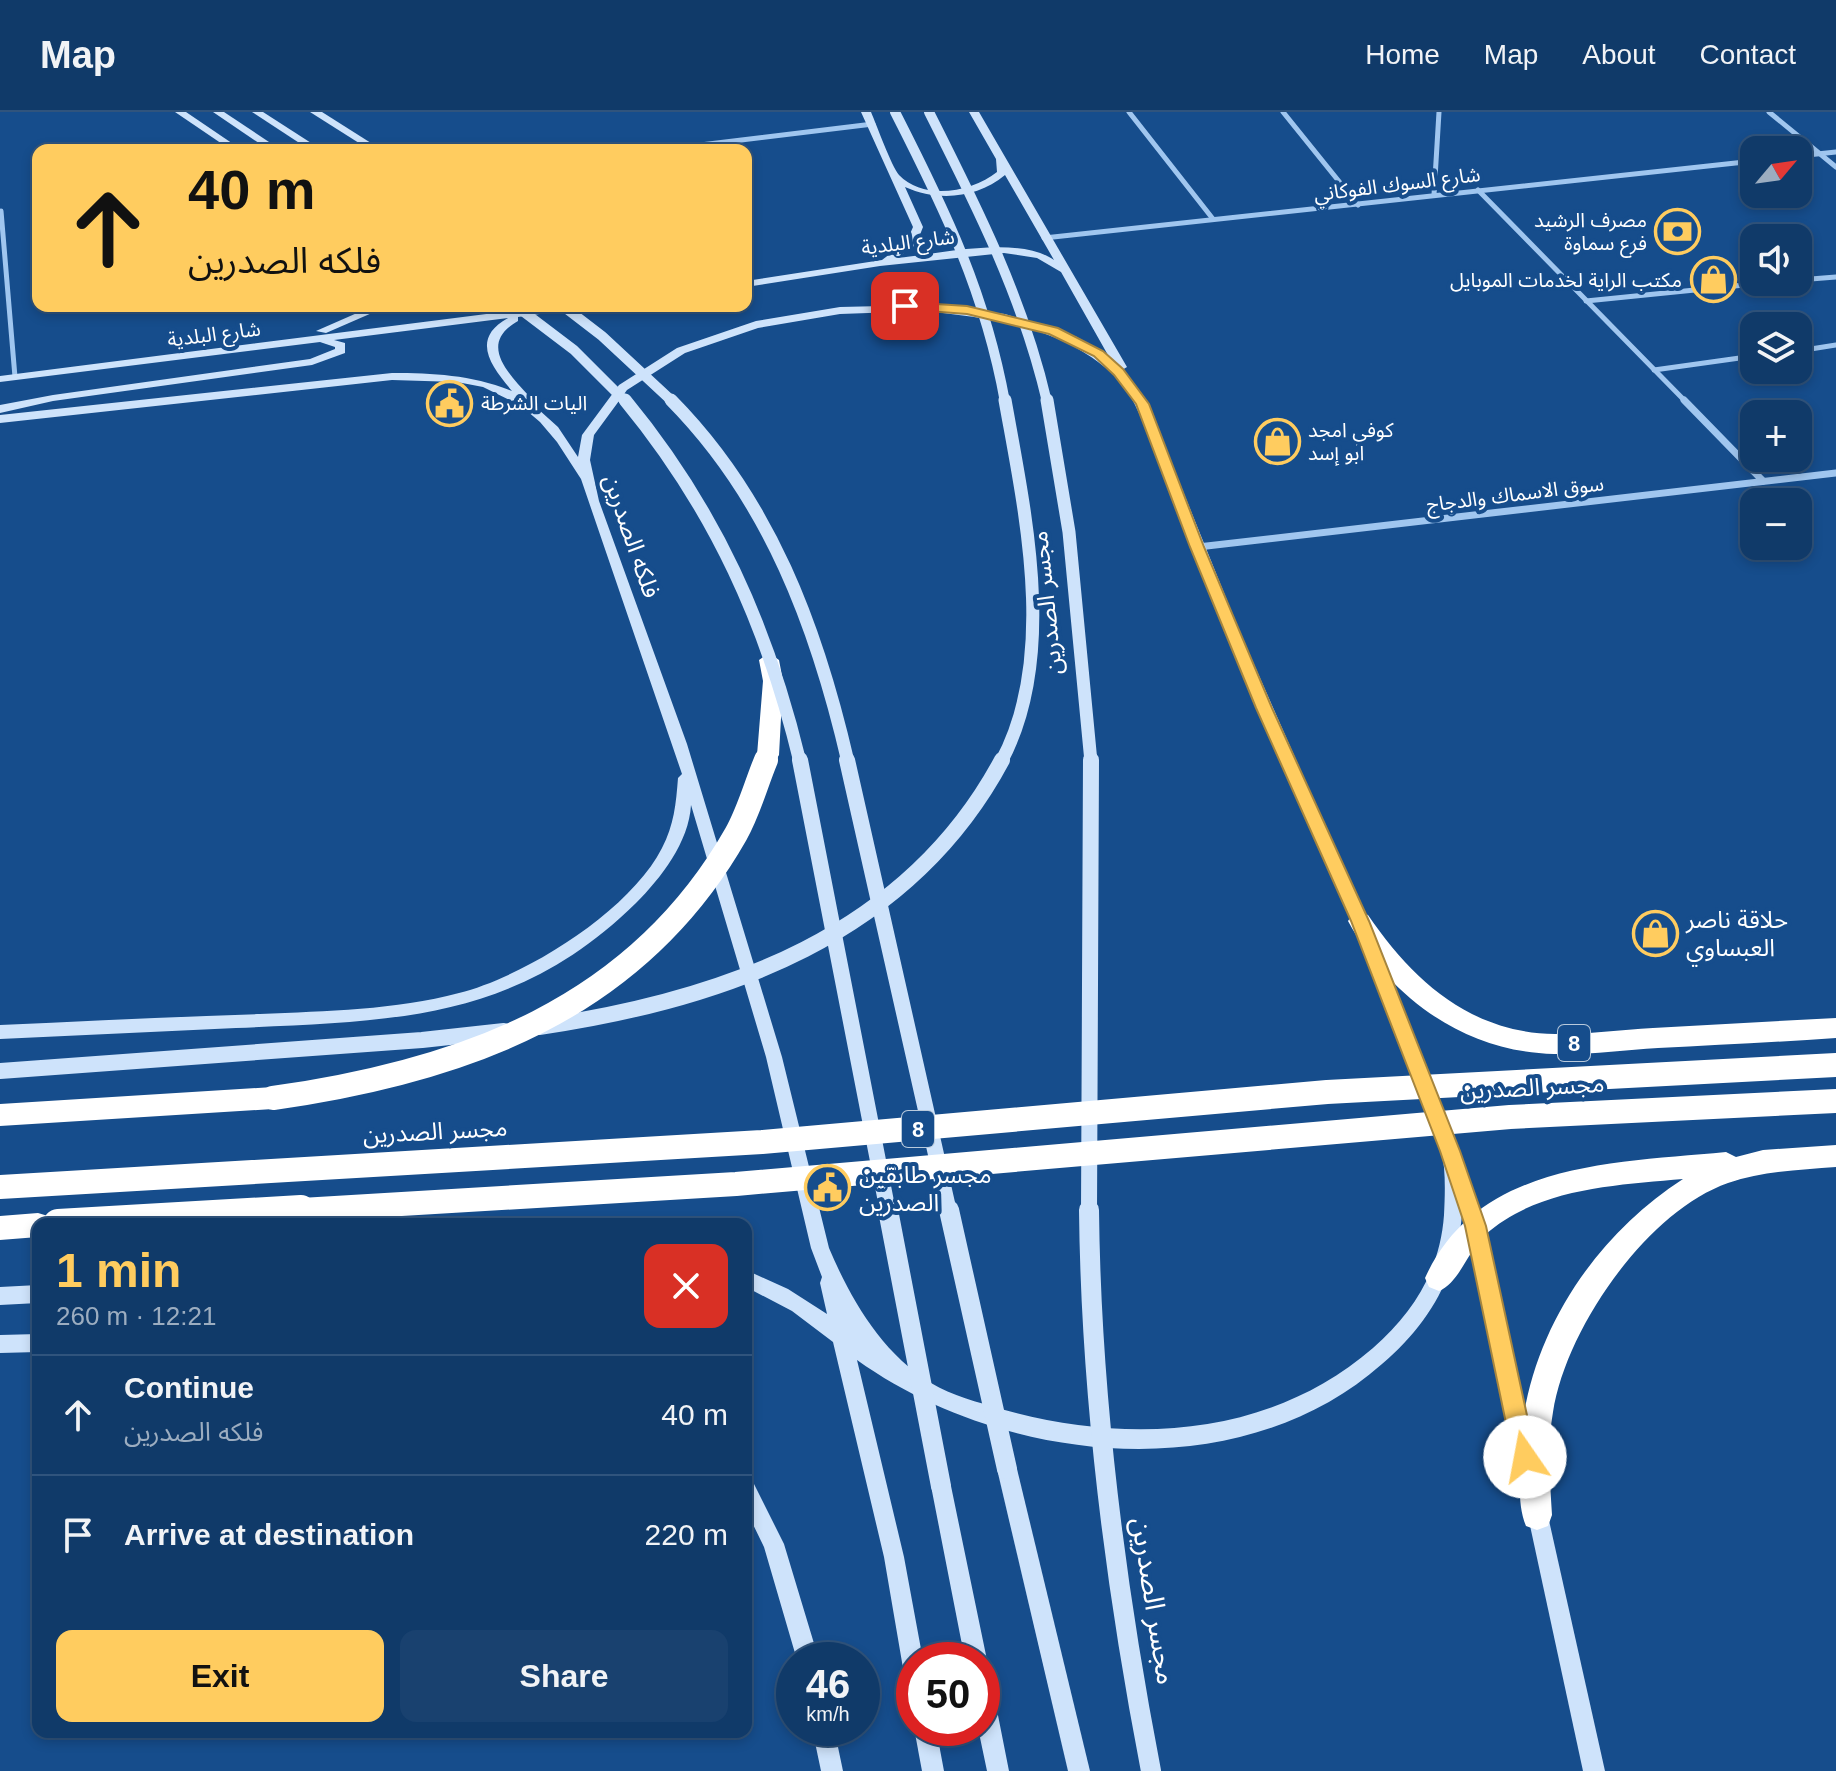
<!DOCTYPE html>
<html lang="en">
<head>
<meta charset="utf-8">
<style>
  body { margin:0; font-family:Arial,"Noto Sans Arabic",sans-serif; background:#19416f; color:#f1f3f6; height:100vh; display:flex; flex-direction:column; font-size:30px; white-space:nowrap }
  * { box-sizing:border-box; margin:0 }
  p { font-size:26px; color:#9cadc0 }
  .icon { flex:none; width:44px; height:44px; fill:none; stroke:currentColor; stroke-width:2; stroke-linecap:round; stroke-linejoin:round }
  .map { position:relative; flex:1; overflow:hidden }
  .panel { position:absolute; left:32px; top:1106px; width:720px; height:520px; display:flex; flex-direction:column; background:#103a69; border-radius:16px; box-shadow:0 4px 12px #0003,0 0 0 2px #30547d }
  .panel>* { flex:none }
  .banner { position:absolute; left:32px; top:32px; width:720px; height:168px; border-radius:16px; box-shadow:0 4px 12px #0003,0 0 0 2px #30547d; background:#ffcc5f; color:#111; overflow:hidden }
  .needle { width:52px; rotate:61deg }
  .controls { position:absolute; left:1740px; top:24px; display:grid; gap:16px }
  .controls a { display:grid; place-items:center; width:72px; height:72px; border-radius:16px; background:#103a69; box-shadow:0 4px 12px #0003,0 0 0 2px #30547d; font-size:40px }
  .speed { position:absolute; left:776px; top:1530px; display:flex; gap:16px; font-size:40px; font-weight:700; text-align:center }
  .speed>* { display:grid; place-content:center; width:104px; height:104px; border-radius:50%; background:#103a69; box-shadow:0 4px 12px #0003,0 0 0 2px #30547d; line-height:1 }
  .speed small { font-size:20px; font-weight:400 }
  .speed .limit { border:12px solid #d22; background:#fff; color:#111 }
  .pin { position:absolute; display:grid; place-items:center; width:68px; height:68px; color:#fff; margin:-34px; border-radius:16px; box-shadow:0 4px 12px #0006 }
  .me { position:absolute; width:88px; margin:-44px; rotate:348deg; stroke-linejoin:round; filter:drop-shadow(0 0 6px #0008) }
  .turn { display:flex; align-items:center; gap:28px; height:168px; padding:0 24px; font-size:36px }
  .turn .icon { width:104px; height:104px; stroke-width:2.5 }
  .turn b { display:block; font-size:56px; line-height:68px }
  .round { display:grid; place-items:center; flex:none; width:84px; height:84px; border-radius:16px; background:#19416f }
  .summary { display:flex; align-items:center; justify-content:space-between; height:136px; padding:0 24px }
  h1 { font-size:48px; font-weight:700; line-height:60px; color:#ffcc5f }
  .cta { display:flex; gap:16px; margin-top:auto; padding:16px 24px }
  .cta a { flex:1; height:92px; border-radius:16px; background:#ffcc5f; color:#111; font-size:32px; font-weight:700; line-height:92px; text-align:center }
  .cta a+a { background:#19416f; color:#f1f3f6 }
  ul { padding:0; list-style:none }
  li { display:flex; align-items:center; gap:24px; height:120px; padding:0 24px; border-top:2px solid #30547d }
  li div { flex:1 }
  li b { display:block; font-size:30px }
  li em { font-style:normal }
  header { display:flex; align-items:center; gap:48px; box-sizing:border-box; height:112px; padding:0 40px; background:#103a69; border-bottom:2px solid #30547d }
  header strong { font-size:38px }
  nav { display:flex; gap:44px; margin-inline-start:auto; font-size:28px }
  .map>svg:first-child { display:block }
</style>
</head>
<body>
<header>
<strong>Map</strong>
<nav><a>Home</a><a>Map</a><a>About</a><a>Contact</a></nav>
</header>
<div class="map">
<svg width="1836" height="1659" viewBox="0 0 1836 1659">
  <rect width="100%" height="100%" fill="#164d8c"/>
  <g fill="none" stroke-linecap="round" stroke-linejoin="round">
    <g stroke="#a0c6ef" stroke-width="5">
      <polyline points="1129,0 1213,107"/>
      <polyline points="1283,0 1358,93"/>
      <polyline points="1769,0 1836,55"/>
      <polyline points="659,38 873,12"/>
      <polyline points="1798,44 1836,40"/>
      <polyline points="1478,78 1686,290"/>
      <polyline points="1434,83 1439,0"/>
      <polyline points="1,99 15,265"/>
      <polyline points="1044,126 1754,49"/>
      <polyline points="1798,168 1836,165"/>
      <polyline points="1586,189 1774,170"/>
      <polyline points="1798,239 1836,233"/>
      <polyline points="1654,258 1754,244"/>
    </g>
    <g stroke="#a0c6ef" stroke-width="7">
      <polyline points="1684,288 1763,369"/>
      <polyline points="1198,435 1836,361"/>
    </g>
    <g fill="#cee3fb" fill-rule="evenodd">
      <polygon points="175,0 186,0 242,38 231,38"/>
      <polygon points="213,0 224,0 281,38 269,38"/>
      <polygon points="252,0 263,0 322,38 310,38"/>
      <polygon points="310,0 322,0 382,38 370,38"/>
      <path d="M861,0H871C877,14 891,53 899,63C924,89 972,80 997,60L996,47L969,0H979L1127,255L1122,258L1142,285L1155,310L1241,523L1379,836L1459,1039L1461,1057L1465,1059L1468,1064L1484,1114L1536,1349L1533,1356L1526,1359L1519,1356L1516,1349L1462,1102C1457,1164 1429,1212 1382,1252C1240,1378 1004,1353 857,1248L904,1445L923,1548H914V1567L906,1564L903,1556L884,1445L833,1230L792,1199L746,1175V1158L788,1177L827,1202L820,1171L822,1165L811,1136L766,945L691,693C689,730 661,766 636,791C516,909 393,909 236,916C158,920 79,923 0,927V913C87,909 174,905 260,902C327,899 395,898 459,881C526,864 630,799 662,736C674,713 676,692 678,666L682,662L581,367L557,330L540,310L520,293L483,275L457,270L392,268L0,311V303L392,261C434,261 472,263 512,279C491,254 470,227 508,206L334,228L345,231V241L312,253L53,289L0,301V293L53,283L310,247L335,237V235L320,230L0,270V264L549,194H580L575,197L518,205V209C479,231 506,259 528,283V288L558,315L578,345L582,323L619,273L677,236L756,209L840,195L925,193L1005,202L1077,225L1113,252L1061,160L1037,146L1004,141L880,154L746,175V169L882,148L907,129L913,115ZM1005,63L1054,148C1018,123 940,142 897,146L916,133L923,115L905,75C939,90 977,86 1005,63ZM925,199C995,207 1061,214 1115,264C1131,279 1140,303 1148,323C1195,449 1247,572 1302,695C1337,775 1372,855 1403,937C1415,970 1431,1004 1441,1037C1446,1057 1445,1082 1444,1103C1440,1158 1414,1200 1373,1236C1269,1326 1128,1333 1001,1297C978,1290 952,1284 931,1271C882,1241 851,1188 829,1136L782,945L687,632L599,389L590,348L594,323L627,278L685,241L758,216L840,202Z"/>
      <polygon points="373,194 388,194 326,221 316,219"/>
      <polygon points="38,1173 38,1191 0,1193 0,1175"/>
      <polygon points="38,1222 38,1240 0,1241 0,1223"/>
      <polygon points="1007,1347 1014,1350 1017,1357 1090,1659 1068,1659 997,1357 1000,1350"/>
      <polygon points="941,1364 948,1367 951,1374 987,1548 982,1556 982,1548 965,1548 931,1374 934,1367"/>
      <polygon points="746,1367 753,1370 784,1432 819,1548 797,1548 764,1435 746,1398"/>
      <polygon points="1536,1385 1543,1388 1546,1395 1605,1659 1583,1659 1526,1395 1529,1388"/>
      <polygon points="982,1567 990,1570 993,1578 1009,1659 987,1659 978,1616 982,1616"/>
      <polygon points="812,1616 834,1616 843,1659 821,1659"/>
      <polygon points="914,1616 936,1616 944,1659 922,1659"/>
    </g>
    <g fill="#fff" fill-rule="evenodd">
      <polygon points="769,541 779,548 783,569 779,643 776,648 760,648 757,643 763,569 759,548"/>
      <path d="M1360,800L1368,803C1413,869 1471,921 1555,922C1588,922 1621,918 1653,916C1714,913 1775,909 1836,906V926C1777,930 1718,933 1658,936C1624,938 1589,943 1554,942C1465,940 1390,886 1348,809L1352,803Z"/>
      <polygon points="273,975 282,978 286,986 282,994 273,997 0,1014 0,992"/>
      <path d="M1836,1033V1055C1800,1058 1763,1059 1728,1071C1646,1100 1566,1217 1553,1300C1547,1334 1550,1369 1552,1403L1548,1414L1537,1418L1526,1414C1518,1395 1520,1373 1520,1353C1519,1238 1587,1129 1683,1067C1617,1073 1537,1076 1485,1123C1468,1139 1459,1171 1439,1179L1429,1175L1425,1166C1478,1049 1615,1051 1726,1040L1736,1045L1763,1038Z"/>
      <polygon points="38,1101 48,1104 51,1112 38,1112 38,1125 0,1128 0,1104"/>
    </g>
    <g stroke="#cee3fb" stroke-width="10">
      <path d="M895,0C945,98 985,180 1005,290"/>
      <path d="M929,0C977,95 1023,186 1047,290"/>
      <polyline points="516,194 574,238 626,290"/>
      <polyline points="563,194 602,224 673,290"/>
    </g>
    <g stroke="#cee3fb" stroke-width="13">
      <path d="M625,288C715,397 767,513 800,650"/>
      <path d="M671,288C770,388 817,516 848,650"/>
      <polyline points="1047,288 1069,420 1091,650"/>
      <path d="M1001,650C1058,545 1025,400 1005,288"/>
    </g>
    <g stroke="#cee3fb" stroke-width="16">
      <polyline points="800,648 888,1100"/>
      <polyline points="847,648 949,1100"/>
      <path d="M539,915C724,888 908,824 1002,648"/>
      <polyline points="0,959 422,928 504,919"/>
      <polyline points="1089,1100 1091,648"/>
    </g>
    <g stroke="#cee3fb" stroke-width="20">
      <polyline points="888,1098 941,1374"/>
      <polyline points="949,1098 1007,1357"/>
      <path d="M1089,1098C1091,1287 1115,1473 1151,1659"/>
    </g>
    <polyline stroke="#fff" stroke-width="20" points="765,650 768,643"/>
    <g stroke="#fff" stroke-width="24">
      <path d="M273,986C463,959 636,898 736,722C749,699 756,672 766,648"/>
      <polyline points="0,1075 762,1030 1327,980 1836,953"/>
      <polyline points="268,1100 736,1072 1510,1005 1836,989"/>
    </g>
    <polyline stroke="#fff" stroke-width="30" points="58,1112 301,1098"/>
  </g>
  <polygon fill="#ffcc5f" stroke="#a6853e" stroke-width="2" points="905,190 967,194 1058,216 1103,239 1123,257 1149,292 1204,435 1272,596 1369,809 1460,1039 1486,1114 1536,1345 1533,1353 1525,1356 1517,1353 1513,1345 1465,1114 1440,1039 1351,809 1256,596 1190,435 1136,292 1114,263 1094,244 1049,222 967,202 901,197 901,191"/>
  <defs>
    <symbol id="bank-ring" viewBox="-11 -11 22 22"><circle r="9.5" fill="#164d8c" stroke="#ffcc5f" stroke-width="1.5"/><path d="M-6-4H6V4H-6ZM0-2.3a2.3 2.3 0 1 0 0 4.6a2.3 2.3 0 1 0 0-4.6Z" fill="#ffcc5f"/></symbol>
    <symbol id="shop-ring" viewBox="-11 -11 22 22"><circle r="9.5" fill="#164d8c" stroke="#ffcc5f" stroke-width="1.5"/><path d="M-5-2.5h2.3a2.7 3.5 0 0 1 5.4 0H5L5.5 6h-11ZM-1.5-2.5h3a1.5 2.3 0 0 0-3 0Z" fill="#ffcc5f"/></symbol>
    <symbol id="civic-ring" viewBox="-11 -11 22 22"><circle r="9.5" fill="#164d8c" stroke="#ffcc5f" stroke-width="1.5"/><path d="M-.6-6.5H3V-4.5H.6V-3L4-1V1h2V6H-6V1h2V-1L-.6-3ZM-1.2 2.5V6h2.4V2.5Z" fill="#ffcc5f"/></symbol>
  </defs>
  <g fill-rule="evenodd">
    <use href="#bank-ring" x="1652" y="94" width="51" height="51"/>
    <use href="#shop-ring" x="1688" y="142" width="51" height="51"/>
    <use href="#civic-ring" x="424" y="266" width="51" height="51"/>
    <use href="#shop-ring" x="1252" y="304" width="51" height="51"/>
    <use href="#shop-ring" x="1630" y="796" width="51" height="51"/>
    <use href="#civic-ring" x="802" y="1050" width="51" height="51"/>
  </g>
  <g text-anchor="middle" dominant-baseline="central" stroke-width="8" stroke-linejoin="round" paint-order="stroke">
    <g font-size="20" fill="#fff" stroke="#164d8c">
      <text transform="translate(1397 72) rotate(-7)">شارع السوك الفوكاني</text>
      <text transform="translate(908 130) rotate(-7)">شارع البلدية</text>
      <text transform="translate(214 222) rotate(-7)">شارع البلدية</text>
      <text transform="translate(1515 382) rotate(-7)">سوق الاسماك والدجاج</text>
    </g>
    <g font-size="20" fill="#fff" stroke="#164d8c" text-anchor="end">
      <text x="1647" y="108">مصرف الرشيد<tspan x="1647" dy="23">فرع سماوة</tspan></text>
      <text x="1682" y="168">مكتب الراية لخدمات الموبايل</text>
      <text x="481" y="291" text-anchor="start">اليات الشرطة</text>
      <text x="1308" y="318" text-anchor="start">كوفي امجد<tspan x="1308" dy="23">ابو إسد</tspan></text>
    </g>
    <g fill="#164d8c" stroke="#b9cadc" stroke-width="2">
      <rect x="1558" y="913" width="32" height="36" rx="6"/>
      <rect x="902" y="999" width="32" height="36" rx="6"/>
    </g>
    <g font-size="22" font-weight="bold" fill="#fff">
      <text x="1574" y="931">8</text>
      <text x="918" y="1017">8</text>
    </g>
    <g font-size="24" fill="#fff" stroke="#164d8c">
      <text transform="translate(632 424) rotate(71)">فلكه الصدرين</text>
      <text transform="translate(1046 491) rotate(-96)">مجسر الصدرين</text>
      <text transform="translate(1532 975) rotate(-3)">مجسر الصدرين</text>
      <text transform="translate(435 1019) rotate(-3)">مجسر الصدرين</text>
    </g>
    <g font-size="24" fill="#fff" stroke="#164d8c" text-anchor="start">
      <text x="1686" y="807">حلاقة ناصر<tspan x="1686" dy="28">العبساوي</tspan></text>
      <text x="859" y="1062">مجسر طابقين<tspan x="859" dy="28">الصدرين</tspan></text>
    </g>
    <g font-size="28" fill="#fff" stroke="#164d8c">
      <text transform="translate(1154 1489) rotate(81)">مجسر الصدرين</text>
    </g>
  </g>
</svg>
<div class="controls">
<a><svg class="needle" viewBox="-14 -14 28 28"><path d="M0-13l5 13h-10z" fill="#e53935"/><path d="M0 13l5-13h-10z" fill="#9cadc0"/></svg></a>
<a><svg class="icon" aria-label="sound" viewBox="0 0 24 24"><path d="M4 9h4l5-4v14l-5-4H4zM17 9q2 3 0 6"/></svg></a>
<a><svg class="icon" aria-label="layers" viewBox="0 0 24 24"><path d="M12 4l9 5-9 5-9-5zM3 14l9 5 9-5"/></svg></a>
<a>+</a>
<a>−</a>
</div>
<div class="speed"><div>46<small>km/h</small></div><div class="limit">50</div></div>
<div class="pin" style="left:905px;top:194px;background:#d93025"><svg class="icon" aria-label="arrive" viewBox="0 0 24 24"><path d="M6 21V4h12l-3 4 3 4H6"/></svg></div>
<svg class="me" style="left:1525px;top:1345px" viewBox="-20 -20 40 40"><circle r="19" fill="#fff"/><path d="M0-13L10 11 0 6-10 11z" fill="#ffcc5f"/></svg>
<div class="banner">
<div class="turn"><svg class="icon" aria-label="ahead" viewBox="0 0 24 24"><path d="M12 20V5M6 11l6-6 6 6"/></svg><div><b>40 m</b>فلكه الصدرين</div></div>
</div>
<section class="panel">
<div class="summary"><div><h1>1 min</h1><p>260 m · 12:21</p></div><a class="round" style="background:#d93025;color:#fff"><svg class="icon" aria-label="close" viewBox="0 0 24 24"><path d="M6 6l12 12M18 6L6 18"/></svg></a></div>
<ul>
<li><svg class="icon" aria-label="ahead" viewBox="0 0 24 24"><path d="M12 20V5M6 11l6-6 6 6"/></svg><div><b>Continue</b><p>فلكه الصدرين</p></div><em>40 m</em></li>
<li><svg class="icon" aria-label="arrive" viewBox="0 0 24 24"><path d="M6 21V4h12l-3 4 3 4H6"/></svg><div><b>Arrive at destination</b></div><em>220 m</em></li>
</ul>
<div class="cta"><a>Exit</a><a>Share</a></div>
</section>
</div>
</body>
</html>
